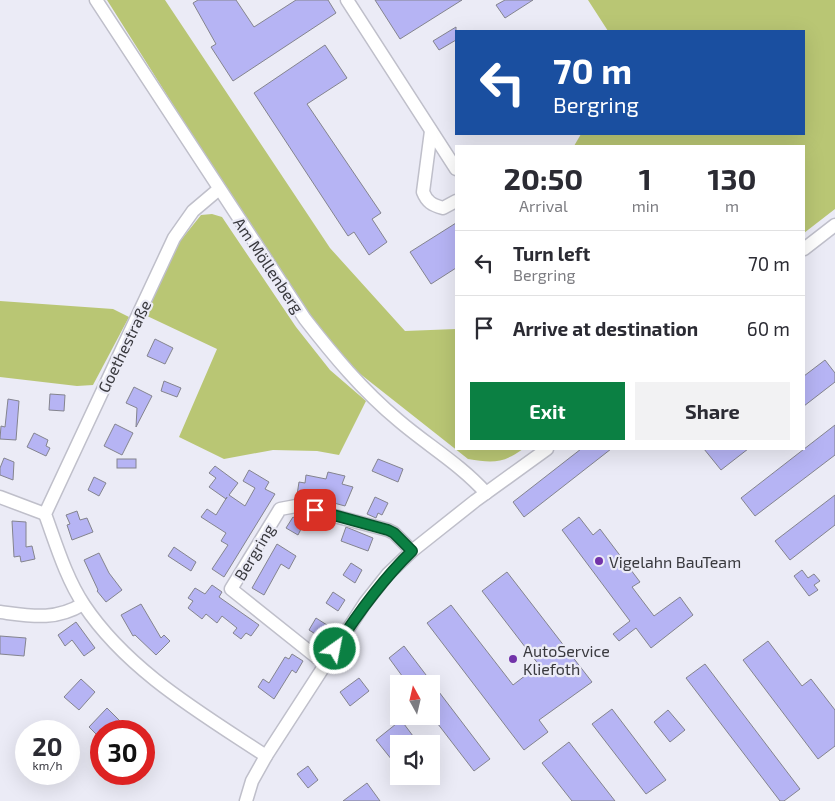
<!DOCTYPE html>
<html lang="en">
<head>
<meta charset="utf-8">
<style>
  body { margin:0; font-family:"Exo 2",sans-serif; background:#f2f2f3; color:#2b2b33; height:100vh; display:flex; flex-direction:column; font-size:19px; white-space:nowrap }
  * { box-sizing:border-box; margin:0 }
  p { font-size:16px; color:#7c7c81 }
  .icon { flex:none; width:28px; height:28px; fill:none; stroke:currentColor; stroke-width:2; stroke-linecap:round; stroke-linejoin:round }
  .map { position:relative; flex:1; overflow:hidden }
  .sheet { position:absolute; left:455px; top:145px; width:350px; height:305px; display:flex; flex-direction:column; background:#fff; border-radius:0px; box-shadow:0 5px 20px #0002 }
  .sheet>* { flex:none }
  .top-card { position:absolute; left:455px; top:30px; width:350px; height:105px; border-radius:0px; box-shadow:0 5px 20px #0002; background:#1a4fa0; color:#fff; overflow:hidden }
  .needle { width:32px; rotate:352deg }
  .buttons { position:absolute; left:390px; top:675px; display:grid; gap:10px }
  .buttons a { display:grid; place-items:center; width:50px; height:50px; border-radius:0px; background:#fff; box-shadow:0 5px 20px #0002; font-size:25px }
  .speed { position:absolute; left:15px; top:720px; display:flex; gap:10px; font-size:25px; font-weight:700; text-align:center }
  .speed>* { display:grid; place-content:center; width:65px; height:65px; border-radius:50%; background:#fff; box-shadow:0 5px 20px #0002; line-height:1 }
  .speed small { font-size:12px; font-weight:400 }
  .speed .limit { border:8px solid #d22; background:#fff; color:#111 }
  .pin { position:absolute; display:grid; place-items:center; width:42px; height:42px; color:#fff; margin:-21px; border-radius:10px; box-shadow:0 2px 8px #0006 }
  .me { position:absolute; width:55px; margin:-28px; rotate:33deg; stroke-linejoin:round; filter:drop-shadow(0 0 4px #0008) }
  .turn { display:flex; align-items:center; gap:18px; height:105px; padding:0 15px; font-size:22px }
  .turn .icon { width:65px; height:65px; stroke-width:2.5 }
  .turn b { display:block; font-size:35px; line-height:42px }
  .eta { display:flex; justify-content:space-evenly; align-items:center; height:85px; text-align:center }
  .eta b { font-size:30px; font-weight:700; line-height:35px }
  .button { display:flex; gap:10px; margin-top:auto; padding:10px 15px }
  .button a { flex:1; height:58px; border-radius:0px; background:#0b8043; color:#fff; font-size:20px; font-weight:700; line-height:58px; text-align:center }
  .button a+a { background:#f2f2f3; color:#2b2b33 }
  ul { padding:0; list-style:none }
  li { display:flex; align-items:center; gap:15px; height:65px; padding:0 15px; border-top:1px solid #e1e1e2 }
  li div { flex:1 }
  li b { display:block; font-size:19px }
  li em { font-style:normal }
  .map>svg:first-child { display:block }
</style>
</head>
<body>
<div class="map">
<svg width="835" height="801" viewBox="0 0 835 801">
  <rect width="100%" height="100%" fill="#ebebf6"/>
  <g fill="#b9c674">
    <path d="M107,0H165L330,248L405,331L456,329V449H523C502,464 492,463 468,459L340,358L307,317Z"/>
    <polygon points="588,0 835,0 835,209 804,233 804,146 574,146 581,134 804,134 804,31 608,31"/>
    <polygon points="212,214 222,217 296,327 330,370 366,401 339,455 317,451 273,450 224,459 179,437 217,349 145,315 177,245 201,215"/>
    <polygon points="0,301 113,309 129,317 93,385 77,386 0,377"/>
  </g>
  <g fill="#b6b4f4" stroke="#84848e">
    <polygon points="198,0 236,0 254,27 296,0 328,0 336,13 233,81 211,47 216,44 193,3"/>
    <polygon points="375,0 462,0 400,39"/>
    <polygon points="505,0 533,0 505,18 496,5"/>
    <polygon points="456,27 456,40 439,50 433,41"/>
    <polygon points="325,45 347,78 307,104 381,213 372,219 387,242 369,255 354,232 348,236 254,93"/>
    <polygon points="456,223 456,268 431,284 410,252"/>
    <polygon points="155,339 173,348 165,364 147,356"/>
    <polygon points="825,360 835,373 835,382 804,406 804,376"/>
    <polygon points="164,381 181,388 177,397 161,391"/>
    <polygon points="134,387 152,396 136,427 137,408 126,403"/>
    <polygon points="50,394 65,395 64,411 49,410"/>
    <polygon points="8,399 19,401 16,440 0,439 1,426 5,427"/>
    <polygon points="115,424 133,433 122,455 104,446"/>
    <polygon points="835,425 835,455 755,516 741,498"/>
    <polygon points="34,433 48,440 46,446 50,448 46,456 27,447"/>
    <polygon points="581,449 611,449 524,517 513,502"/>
    <polygon points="704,449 748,449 721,470"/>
    <polygon points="4,458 14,462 13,480 0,475 0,468"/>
    <rect x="117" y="459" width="19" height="9"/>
    <polygon points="378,459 403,469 398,482 372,471"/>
    <polygon points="215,466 238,483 229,495 245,506 255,488 243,481 249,470 269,482 265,489 275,494 224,577 212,569 228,545 221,541 226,533 201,517 207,509 216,515 227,497 226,499 209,487 216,478 209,473"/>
    <polygon points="328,472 345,476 342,484 353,487 345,506 312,497 297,495 299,482 305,483 306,475 326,479"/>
    <polygon points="94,477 106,483 99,496 88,490"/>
    <polygon points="835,495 835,525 790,560 775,541"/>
    <polygon points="375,497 388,503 382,515 378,513 376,518 367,514"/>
    <polygon points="77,511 80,520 87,518 93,532 72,540 67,525 70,524 66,515"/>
    <polygon points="293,517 304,523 298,535 286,528"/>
    <polygon points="579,517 593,535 600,529 640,582 632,587 654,616 680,597 693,615 651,648 636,628 619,641 613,634 630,621 562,530"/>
    <polygon points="12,521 26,522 26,547 32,546 35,559 21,562 20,556 14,557"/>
    <polygon points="346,527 373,538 368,551 341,541"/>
    <polygon points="277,544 296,556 289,569 281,564 264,595 252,588"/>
    <polygon points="174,547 196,562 191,571 168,556"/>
    <polygon points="99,553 109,573 122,590 106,602 97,591 98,590 84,560"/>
    <polygon points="351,563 362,570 355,583 343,575"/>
    <polygon points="802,570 808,578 814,574 820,581 814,585 818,590 809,596 794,576"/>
    <polygon points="507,572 592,682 539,720 548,732 524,750 427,623 451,605 513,685 539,665 482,591"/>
    <polygon points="212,585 222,592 219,597 259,625 251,636 246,633 241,639 233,633 237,628 222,616 217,623 206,614 202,619 188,608 193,601 188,598 195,588 205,594"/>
    <polygon points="333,592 345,600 338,611 326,603"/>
    <polygon points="141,604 161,638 164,635 170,641 156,655 135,635 133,636 121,615"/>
    <polygon points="316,618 327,625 320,637 309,630"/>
    <polygon points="76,622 95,648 84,656 72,640 65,646 58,635"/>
    <polygon points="0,636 26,638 24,656 0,654"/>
    <polygon points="768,641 802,686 811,679 835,710 835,746 818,759 743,660"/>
    <polygon points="404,646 490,759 474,771 431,715 431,684 408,684 389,658"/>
    <polygon points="292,654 303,661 296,673 292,670 274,699 258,687 263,679 269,683 285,657 289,659"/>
    <polygon points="705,664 800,789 784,801 780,801 686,678"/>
    <polygon points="359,678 369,691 350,706 340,692"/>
    <polygon points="81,679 95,692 79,710 64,697"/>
    <polygon points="107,708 120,721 110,731 101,731 101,739 89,727"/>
    <polygon points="612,709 666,780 646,794 592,724"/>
    <polygon points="668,710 685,730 670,742 654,722"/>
    <polygon points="401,720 419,744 399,744 399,755 392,760 376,740"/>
    <polygon points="569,742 615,801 572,801 542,763"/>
    <polygon points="308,766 318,780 308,788 297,774"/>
    <polygon points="367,783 380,801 343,801"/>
  </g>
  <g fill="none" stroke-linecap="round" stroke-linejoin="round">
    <defs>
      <g id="minor">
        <path d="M96,0L305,319C333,355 362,390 398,420C427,445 460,464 486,493"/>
        <polyline points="347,0 456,169"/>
        <path d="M431,131L423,192C427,202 432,205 443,208L456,201"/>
        <path d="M219,189L193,211L174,238L45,514C56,544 66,578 84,605C128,671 201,713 266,756"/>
        <polyline points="804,249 835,225"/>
        <polyline points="0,497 45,514"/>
        <path d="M0,612C31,616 55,621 83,604"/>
        <polyline points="325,664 231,589 280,509 296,506 388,530 394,533 412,551"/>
        <polyline points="246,801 252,781 266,756 365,603 388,574 412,551 475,501 547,449"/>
      </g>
    </defs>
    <use href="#minor" stroke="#bfbfca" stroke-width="15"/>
    <use href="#minor" stroke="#fff" stroke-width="12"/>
  </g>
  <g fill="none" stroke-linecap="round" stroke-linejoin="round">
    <defs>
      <path id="route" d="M315,510L388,530L394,533L412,551C381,581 358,613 335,649"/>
    </defs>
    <use href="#route" stroke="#07532c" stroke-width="12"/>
    <use href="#route" stroke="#0b8043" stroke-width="9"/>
  </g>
  <g fill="#7233a9" stroke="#ebebf6" stroke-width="2">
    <circle cx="599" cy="561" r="5"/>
    <circle cx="513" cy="659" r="5"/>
  </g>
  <g text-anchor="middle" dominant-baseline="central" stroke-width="4.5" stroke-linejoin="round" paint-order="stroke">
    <g font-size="16" fill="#39393e" stroke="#ebebf6">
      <text transform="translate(269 265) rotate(56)">Am Möllenberg</text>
      <text transform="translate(124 346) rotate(-64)">Goethestraße</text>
      <text transform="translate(254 552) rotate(-59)">Bergring</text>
    </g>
    <g font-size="16" fill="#39393e" stroke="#ebebf6" text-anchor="start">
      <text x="609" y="561">Vigelahn BauTeam</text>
      <text x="523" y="650">AutoService<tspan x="523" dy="18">Kliefoth</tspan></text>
    </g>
  </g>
</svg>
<div class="buttons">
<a><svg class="needle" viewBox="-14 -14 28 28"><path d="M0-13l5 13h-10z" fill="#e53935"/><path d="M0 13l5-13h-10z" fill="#7c7c81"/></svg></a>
<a><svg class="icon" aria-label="sound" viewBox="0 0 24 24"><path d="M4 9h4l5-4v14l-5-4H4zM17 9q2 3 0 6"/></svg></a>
</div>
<div class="speed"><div>20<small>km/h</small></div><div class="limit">30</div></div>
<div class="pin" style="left:315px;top:510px;background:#d93025"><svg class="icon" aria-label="arrive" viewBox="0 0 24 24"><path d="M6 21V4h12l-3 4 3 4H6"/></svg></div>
<svg class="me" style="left:335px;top:649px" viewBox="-20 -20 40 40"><circle r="17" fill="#0b8043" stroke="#fff" stroke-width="3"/><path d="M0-11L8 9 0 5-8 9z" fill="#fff"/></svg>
<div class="top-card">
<div class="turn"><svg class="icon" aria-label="left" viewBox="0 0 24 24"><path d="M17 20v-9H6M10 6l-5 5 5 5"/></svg><div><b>70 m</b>Bergring</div></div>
</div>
<section class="sheet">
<div class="eta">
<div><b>20:50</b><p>Arrival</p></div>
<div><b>1</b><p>min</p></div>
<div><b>130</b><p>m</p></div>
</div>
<ul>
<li><svg class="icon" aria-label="left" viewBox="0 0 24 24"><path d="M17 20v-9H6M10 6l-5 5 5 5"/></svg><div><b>Turn left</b><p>Bergring</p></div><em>70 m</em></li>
<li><svg class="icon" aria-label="arrive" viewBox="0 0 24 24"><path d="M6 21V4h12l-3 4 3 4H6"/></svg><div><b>Arrive at destination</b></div><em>60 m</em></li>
</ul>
<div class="button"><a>Exit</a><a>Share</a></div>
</section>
</div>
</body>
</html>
